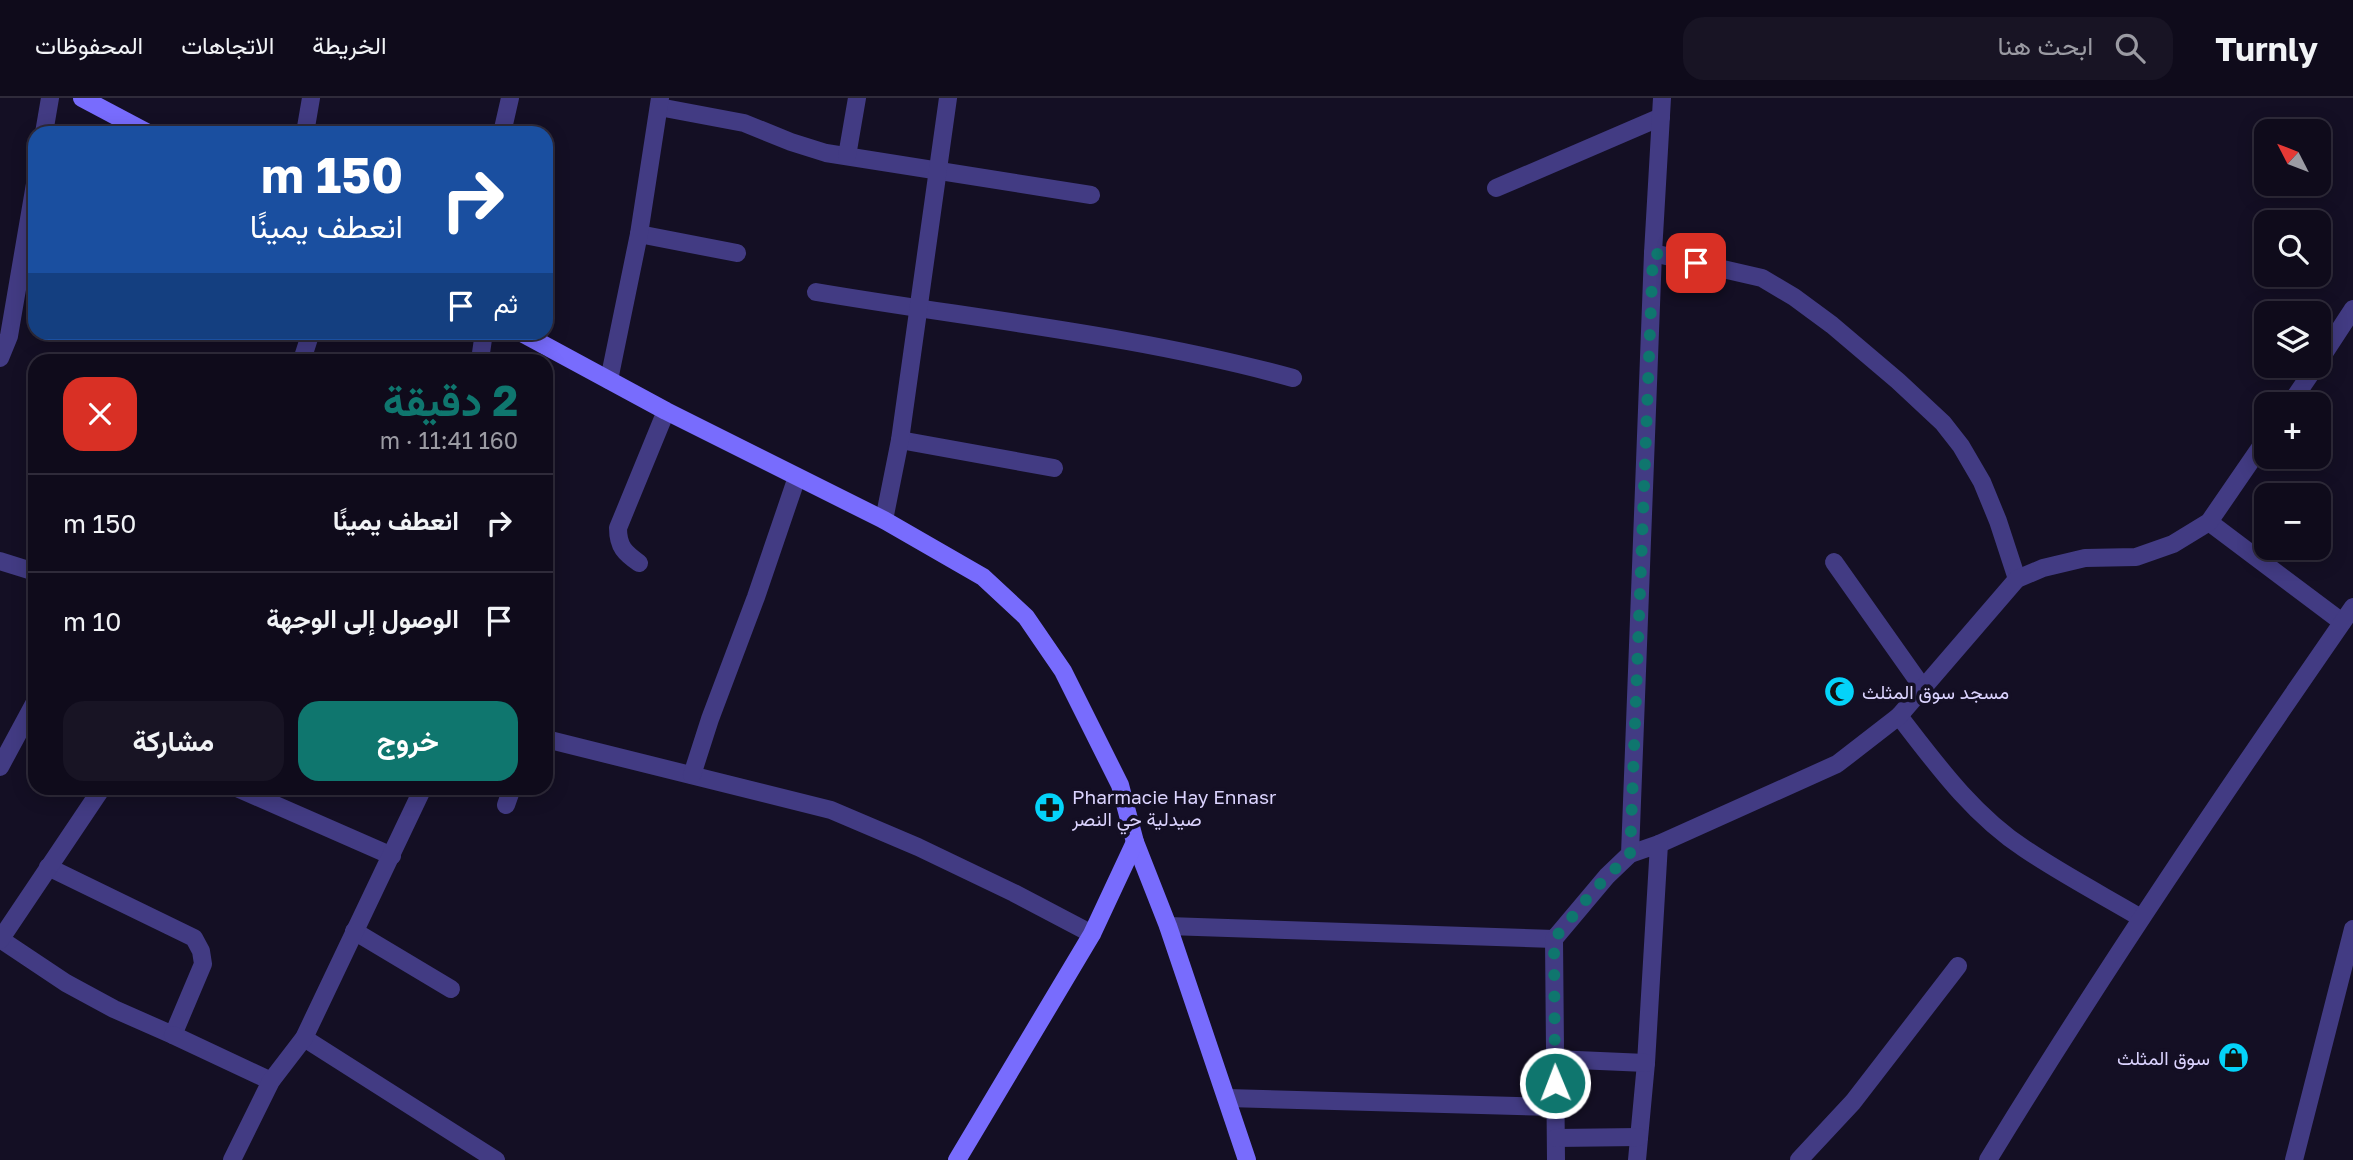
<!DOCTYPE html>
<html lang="ar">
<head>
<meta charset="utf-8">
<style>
  body { margin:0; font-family:"Golos Text",Vazirmatn,sans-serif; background:#181424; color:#f1f3f6; direction:rtl; height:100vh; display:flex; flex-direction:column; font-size:26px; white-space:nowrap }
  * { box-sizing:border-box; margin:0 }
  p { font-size:23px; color:#9b9ba3 }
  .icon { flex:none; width:38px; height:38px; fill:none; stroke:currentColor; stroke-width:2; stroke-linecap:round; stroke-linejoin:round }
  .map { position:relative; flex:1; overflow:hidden; direction:ltr }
  .panel { position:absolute; left:28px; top:256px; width:525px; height:441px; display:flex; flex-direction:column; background:#0f0b1b; border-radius:21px; box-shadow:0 4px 18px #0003,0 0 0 2px #2f2b3a; direction:rtl }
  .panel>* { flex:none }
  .top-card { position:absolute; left:28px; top:28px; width:525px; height:214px; border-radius:21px; box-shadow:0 4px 18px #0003,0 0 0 2px #2f2b3a; direction:rtl; background:#1a4fa0; color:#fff; overflow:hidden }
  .needle { width:46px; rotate:312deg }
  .buttons { position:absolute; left:2254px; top:21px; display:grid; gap:14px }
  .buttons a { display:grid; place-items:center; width:77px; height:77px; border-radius:14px; background:#0f0b1b; box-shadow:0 4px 18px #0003,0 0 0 2px #2f2b3a; font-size:35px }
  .pin { position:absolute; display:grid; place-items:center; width:60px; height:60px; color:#fff; margin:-30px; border-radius:14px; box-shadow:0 4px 10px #0006 }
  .me { position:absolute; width:77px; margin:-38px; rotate:359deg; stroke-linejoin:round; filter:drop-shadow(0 0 5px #0008) }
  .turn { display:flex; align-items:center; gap:24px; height:147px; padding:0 35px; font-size:32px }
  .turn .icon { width:91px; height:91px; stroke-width:2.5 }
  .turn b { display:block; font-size:49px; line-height:60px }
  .then { display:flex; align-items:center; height:66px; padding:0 35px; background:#0003; gap:14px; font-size:26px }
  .round { display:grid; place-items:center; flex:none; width:74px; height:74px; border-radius:21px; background:#181424 }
  .headline { display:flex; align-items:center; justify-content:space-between; height:119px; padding:0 35px }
  h1 { font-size:42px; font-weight:700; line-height:52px; color:#0f766e }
  .primary-button { display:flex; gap:14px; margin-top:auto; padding:14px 35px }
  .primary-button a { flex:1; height:80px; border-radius:21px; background:#0f766e; color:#fff; font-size:28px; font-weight:700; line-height:80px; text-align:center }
  .primary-button a+a { background:#181424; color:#f1f3f6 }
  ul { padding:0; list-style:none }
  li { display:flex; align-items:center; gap:21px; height:98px; padding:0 35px; border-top:2px solid #2f2b3a }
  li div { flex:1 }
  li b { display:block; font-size:26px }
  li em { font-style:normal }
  header { display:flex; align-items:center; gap:42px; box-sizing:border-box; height:98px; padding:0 35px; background:#0f0b1b; border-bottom:2px solid #2f2b3a }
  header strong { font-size:33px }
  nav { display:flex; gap:38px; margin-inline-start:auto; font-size:24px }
  .search { width:490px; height:63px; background:#181424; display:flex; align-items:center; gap:18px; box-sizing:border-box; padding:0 24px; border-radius:21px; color:#9b9ba3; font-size:26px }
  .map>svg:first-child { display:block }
</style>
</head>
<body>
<header>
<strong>Turnly</strong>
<div class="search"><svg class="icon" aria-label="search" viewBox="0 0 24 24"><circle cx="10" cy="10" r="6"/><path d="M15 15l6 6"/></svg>ابحث هنا</div>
<nav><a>الخريطة</a><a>الاتجاهات</a><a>المحفوظات</a></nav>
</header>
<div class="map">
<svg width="2353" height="1062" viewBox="0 0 2353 1062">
  <rect width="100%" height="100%" fill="#140f24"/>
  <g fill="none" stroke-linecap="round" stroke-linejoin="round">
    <g stroke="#423b83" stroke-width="18">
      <polyline points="659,9 744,25 791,44 826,55 1091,97"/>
      <polyline points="44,35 50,0"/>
      <polyline points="305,35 311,0"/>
      <polyline points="502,35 510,0"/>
      <polyline points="847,58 857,0"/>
      <polyline points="1496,90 1661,19"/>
      <polyline points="639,136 737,155"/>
      <polyline points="1653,155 1762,180 1794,199 1832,227 1898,283 1943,325 1961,348 1982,384 1998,423 2017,481"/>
      <path d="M816,194C975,221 1137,237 1293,280"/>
      <polyline points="0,260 9,238 35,86"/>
      <polyline points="302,262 311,234"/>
      <polyline points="480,262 484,234"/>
      <polyline points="2319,263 2353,211"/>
      <polyline points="609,282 639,136 660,0"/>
      <polyline points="2290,306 2316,268"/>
      <polyline points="900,342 1054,370"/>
      <polyline points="884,422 900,342 948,0"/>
      <polyline points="2209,424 2342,524"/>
      <polyline points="0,463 35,474"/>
      <polyline points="1834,464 1923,590"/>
      <path d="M639,465C625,455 618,449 618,430L666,313"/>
      <path d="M1899,618C1936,666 1973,717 2025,751C2062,776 2102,797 2141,820"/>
      <polyline points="546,641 831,712 918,749 1014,795 1092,836"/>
      <polyline points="0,669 35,604"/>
      <polyline points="692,677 710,621 756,499 797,379"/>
      <polyline points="237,690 392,758"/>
      <polyline points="506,707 512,690"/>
      <polyline points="1659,746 1837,666 1899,618 2017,481 2043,470 2085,460 2136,459 2173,446 2209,424 2266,341"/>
      <polyline points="1630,756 1659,746 1646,965 1637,1062"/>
      <polyline points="1168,828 1554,841 1607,778 1630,756 1653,155 1662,0"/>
      <polyline points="354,833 451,891"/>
      <polyline points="0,841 66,885 114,911 173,937 203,866 201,853 194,840 48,769"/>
      <polyline points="1554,841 1556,1062"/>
      <polyline points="0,842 102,690"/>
      <polyline points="173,937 271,983"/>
      <polyline points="304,940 496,1062"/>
      <polyline points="1554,961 1646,965"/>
      <polyline points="1227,1000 1555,1009"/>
      <polyline points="1556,1040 1639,1039"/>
      <polyline points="232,1062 271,983 304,940 423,690"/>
      <polyline points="1799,1062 1853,1004 1958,868"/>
      <path d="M1988,1062C2103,873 2227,691 2353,509"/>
      <polyline points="2294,1062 2353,831"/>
    </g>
    <g stroke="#786cfd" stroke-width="18">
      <polyline points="82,0 148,35"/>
      <polyline points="520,234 666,313 884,422 983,479 1026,519 1063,573 1120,687 1135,744 1168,828 1247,1062"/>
      <polyline points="957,1062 1092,836 1135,744"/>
    </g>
  </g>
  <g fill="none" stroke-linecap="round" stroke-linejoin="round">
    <polyline stroke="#0f766e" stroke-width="12" stroke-dasharray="0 21.6" points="1555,985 1554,841 1595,791 1630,756 1653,155 1696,165"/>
  </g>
  <defs>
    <symbol id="mosque-disc" viewBox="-11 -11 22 22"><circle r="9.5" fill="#04d3f9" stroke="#140f24"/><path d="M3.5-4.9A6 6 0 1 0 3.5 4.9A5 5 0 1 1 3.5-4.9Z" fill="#111"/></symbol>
    <symbol id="pharmacy-disc" viewBox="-11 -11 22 22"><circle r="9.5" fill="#04d3f9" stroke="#140f24"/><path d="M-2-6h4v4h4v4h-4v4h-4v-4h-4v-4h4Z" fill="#111"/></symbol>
    <symbol id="shop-disc" viewBox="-11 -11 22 22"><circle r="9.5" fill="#04d3f9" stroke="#140f24"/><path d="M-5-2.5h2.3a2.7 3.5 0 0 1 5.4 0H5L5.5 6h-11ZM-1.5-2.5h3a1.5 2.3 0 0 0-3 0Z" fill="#111"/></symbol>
  </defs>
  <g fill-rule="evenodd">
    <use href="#mosque-disc" x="1822" y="576" width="35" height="35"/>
    <use href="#pharmacy-disc" x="1032" y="692" width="35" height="35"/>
    <use href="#shop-disc" x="2216" y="942" width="35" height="35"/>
  </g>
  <g text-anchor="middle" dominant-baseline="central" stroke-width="7" stroke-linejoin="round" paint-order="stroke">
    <g font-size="19" fill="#dbd3fe" stroke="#140f24" text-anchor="start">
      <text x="1862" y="593">مسجد سوق المثلث</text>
      <text x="1072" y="698">Pharmacie Hay Ennasr<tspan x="1072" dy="22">صيدلية حي النصر</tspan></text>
      <text x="2210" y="959" text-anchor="end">سوق المثلث</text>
    </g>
  </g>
</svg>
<div class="buttons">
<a><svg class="needle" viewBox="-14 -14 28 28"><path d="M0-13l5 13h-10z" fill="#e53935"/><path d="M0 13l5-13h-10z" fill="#9b9ba3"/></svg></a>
<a><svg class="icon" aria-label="search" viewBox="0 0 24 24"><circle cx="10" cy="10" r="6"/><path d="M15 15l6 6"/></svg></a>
<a><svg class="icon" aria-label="layers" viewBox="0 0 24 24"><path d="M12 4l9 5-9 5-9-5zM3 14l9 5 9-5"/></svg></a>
<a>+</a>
<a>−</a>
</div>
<div class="pin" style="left:1696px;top:165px;background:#d93025"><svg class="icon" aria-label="arrive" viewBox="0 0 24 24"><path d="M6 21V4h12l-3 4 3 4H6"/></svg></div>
<svg class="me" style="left:1555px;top:985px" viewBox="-20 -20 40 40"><circle r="17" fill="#0f766e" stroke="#fff" stroke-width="3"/><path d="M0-11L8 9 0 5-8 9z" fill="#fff"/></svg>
<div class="top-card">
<div class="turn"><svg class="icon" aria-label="right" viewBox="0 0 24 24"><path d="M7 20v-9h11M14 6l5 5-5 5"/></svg><div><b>150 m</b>انعطف يمينًا</div></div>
<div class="then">ثم<svg class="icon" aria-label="arrive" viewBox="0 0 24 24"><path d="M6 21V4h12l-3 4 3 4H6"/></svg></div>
</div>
<section class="panel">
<div class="headline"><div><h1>2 دقيقة</h1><p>160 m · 11:41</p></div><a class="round" style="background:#d93025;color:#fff"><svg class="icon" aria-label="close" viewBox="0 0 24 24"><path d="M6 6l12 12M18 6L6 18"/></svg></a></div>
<ul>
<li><svg class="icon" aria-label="right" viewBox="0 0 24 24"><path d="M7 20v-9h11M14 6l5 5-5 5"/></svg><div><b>انعطف يمينًا</b></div><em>150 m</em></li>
<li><svg class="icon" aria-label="arrive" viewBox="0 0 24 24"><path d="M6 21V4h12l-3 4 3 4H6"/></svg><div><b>الوصول إلى الوجهة</b></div><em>10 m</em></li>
</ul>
<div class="primary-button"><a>خروج</a><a>مشاركة</a></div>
</section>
</div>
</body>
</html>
